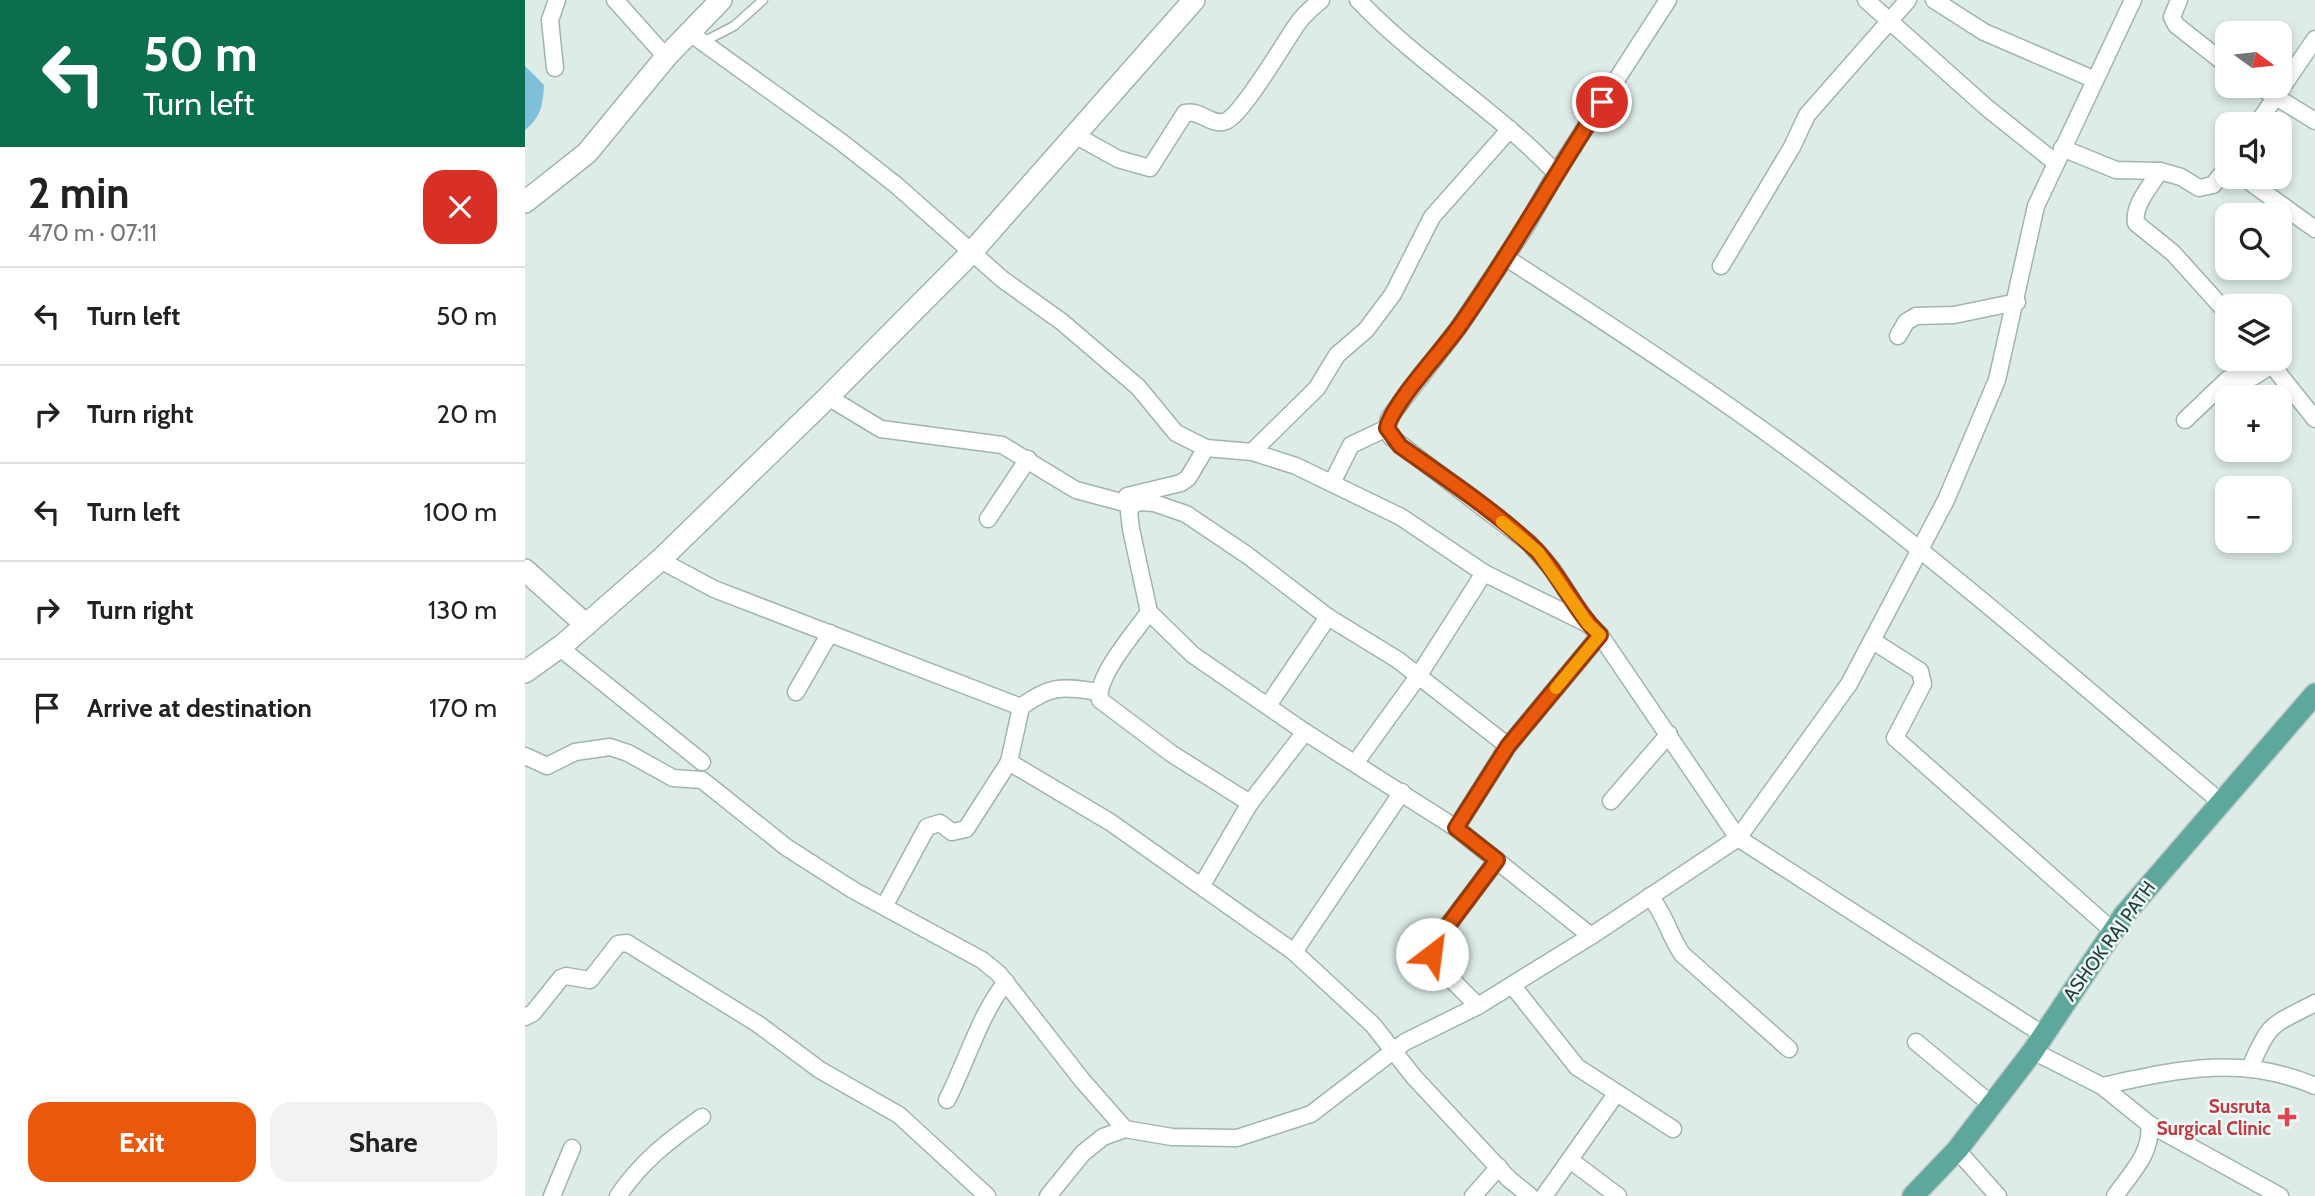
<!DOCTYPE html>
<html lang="en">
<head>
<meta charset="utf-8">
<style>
  body { margin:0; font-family:Cabin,sans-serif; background:#f2f2f2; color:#222; height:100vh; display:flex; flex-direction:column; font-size:26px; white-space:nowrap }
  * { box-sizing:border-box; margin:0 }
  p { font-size:23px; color:#767676 }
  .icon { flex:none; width:38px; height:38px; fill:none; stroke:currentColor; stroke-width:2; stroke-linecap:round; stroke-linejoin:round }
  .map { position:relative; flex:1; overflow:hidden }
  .drawer { display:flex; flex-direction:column; background:#fff; width:525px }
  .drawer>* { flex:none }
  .banner { background:#0b6e4f; color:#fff; overflow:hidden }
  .needle { width:46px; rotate:105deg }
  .tools { position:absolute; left:1690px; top:21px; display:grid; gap:14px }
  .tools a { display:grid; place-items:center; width:77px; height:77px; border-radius:14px; background:#fff; box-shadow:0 4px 10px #0003; font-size:35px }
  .pin { position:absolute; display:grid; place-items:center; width:60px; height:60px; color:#fff; margin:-30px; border:4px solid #fff; border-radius:50%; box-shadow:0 2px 7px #0007 }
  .me { position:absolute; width:77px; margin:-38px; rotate:30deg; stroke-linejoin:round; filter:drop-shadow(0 0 5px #0008) }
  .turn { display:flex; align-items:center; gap:24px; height:147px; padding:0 28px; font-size:32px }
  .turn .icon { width:91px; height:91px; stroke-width:2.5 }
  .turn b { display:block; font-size:49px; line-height:60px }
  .round { display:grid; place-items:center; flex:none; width:74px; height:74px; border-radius:21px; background:#f2f2f2 }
  .summary { display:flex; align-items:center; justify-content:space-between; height:119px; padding:0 28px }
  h1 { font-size:42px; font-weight:700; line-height:52px }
  .cta { display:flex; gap:14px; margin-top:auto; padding:14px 28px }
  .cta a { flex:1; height:80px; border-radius:21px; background:#ea580c; color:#fff; font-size:28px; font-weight:700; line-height:80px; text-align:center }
  .cta a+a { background:#f2f2f2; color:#222 }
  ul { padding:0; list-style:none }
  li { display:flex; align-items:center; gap:21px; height:98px; padding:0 28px; border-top:2px solid #e0e0e0 }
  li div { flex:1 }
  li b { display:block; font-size:26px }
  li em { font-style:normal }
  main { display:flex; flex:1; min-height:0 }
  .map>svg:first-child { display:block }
</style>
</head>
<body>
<main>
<section class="drawer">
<div class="banner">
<div class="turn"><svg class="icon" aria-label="left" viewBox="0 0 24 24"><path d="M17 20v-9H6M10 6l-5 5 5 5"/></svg><div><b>50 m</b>Turn left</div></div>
</div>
<div class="summary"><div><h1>2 min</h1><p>470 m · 07:11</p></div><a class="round" style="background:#d93025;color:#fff"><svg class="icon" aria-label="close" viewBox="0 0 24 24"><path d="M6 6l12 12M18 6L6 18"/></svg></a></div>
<ul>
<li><svg class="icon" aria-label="left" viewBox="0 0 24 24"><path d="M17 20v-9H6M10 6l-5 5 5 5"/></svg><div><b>Turn left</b></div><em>50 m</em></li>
<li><svg class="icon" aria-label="right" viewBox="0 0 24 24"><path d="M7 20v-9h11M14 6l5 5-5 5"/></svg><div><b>Turn right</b></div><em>20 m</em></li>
<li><svg class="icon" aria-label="left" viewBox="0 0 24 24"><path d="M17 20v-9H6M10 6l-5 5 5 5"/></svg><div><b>Turn left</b></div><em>100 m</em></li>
<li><svg class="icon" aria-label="right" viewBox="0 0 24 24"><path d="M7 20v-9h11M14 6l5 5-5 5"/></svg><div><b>Turn right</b></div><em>130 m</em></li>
<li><svg class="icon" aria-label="arrive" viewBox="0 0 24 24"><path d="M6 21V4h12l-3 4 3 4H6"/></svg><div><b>Arrive at destination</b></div><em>170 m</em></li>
</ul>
<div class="cta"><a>Exit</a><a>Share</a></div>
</section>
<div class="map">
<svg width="1790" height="1196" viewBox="0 0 1790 1196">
  <rect width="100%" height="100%" fill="#deece8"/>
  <path fill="#7fbfd8" d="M0,66L19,85C18,105 16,117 0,130Z"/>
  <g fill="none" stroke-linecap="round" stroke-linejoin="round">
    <defs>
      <polyline id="service" points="178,42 209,26 238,0"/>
      <g id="minor">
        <polyline points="90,0 141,57"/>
        <path d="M833,0C894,64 970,109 1031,173L1000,228L934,327L864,418L862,428L866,437L1004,543L1027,569L1063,624L1075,635L1213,838L1517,1034"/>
        <polyline points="1341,0 1461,107 1531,163"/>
        <polyline points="1409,0 1459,32 1568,79"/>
        <polyline points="1654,0 1647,17 1651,25 1703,66"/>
        <polyline points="165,33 315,141 371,185 477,279 537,322 613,387 651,433 681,448 727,452 771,466 876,517 959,573"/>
        <polyline points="30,68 25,20 32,0"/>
        <polyline points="1733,86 1790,121"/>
        <polyline points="1732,124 1790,39"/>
        <path d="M550,135L593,159L625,168L660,113C675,109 687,127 701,121C718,114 760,41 773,23C779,14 788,7 796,0"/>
        <polyline points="1537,148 1591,170 1635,171 1656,177 1674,188 1688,185 1703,166"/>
        <path d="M1635,171C1626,185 1608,205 1611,223L1648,253L1703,314"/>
        <polyline points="1031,173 1143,0"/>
        <polyline points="1718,177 1790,229"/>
        <path d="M980,257C1099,334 1217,411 1329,498C1455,595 1575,701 1697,803"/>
        <polyline points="1196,266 1267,147 1282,115 1383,0"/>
        <polyline points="1373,336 1381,322 1391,316 1429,315 1492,302"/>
        <polyline points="1742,359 1790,419"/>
        <polyline points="303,397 356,429 477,445 551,490 607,505"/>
        <polyline points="1660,420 1703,379 1728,377 1747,365"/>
        <polyline points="727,452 792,388 812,355 841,330 868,294 907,217 985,129"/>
        <polyline points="807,483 826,445 862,428"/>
        <polyline points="602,496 656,483 663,478 681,448"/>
        <polyline points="463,519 503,459"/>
        <polyline points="135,560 189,589 496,707 484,762 585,822 769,952 848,1025 889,1077 984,1179 1005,1196"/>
        <path d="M624,612C611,631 570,677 575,700L647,754L725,803"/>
        <polyline points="1348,641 1395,671 1398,684 1370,738 1588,931"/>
        <polyline points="34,647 177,762"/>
        <polyline points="271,692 305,633"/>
        <polyline points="744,704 803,617"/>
        <path d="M496,707C525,685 539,686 573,692"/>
        <polyline points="983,746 1075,635"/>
        <polyline points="0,756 22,766 50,752 85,747 103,753 148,778 177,780 261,847 328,890 457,960 474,974 557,1080 600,1129"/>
        <polyline points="831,762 892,678 959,573 1063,624"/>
        <polyline points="1086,801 1144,734"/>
        <polyline points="931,828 983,746 873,660 803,617 722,555 661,514 629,503 616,502 607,505 604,512 606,529 624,612 668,655 780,732 931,828 1066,936"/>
        <polyline points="677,885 725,803 780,732"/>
        <path d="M1125,896C1142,918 1143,933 1157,954L1264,1049"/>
        <polyline points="360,905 402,827 415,823 427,832 441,829 484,762"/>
        <polyline points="769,952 877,792"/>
        <polyline points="987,985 1052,1067 1148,1129"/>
        <polyline points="953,1006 909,962 907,954 912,940 972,860"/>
        <polyline points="0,1017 8,1013 36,978 41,976 65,980 93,944 102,943 233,1024 295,1070 374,1115 462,1196"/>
        <polyline points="1391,1042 1467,1105"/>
        <path d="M1508,1051L1577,1086L1624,1124C1628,1153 1605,1174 1590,1196"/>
        <path d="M1725,1068C1745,1020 1747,1026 1790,1003"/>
        <path d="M1577,1086C1651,1070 1716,1054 1790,1086"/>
        <path d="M422,1100C441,1063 456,1012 481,982"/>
        <polyline points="1624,1124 1755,1196"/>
        <polyline points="1432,1150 1473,1196"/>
        <polyline points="1045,1160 1093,1196"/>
        <polyline points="27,1196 47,1148"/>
        <path d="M93,1196C116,1162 143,1141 177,1117"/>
        <polyline points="523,1196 558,1153 578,1137 600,1129 647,1137 712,1138 786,1114 880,1042 953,1006 1066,936 1213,838 1324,684 1421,500 1472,380 1511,206 1608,0"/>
        <polyline points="948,1196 974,1167"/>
        <polyline points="1019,1196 1091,1094"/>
      </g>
      <g id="tertiary">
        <polyline points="0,202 62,153 141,57 196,0"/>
        <polyline points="0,570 61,625"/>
        <polyline points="0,672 39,644 135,560 303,397 446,253 669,0"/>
      </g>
      <polyline id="primary" points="1388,1196 1432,1150 1508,1051 1599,915 1790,694"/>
    </defs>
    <use href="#service" stroke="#a1b4b0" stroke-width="11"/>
    <use href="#minor" stroke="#a1b4b0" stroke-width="19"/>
    <use href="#tertiary" stroke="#a1b4b0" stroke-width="24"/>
    <use href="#primary" stroke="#c0c9c8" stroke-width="24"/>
    <use href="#service" stroke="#fff" stroke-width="8"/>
    <use href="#minor" stroke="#fff" stroke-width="16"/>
    <use href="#tertiary" stroke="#fff" stroke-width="21"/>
    <use href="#primary" stroke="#5ea79d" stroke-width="21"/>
  </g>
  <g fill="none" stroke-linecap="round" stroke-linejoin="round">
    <defs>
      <path id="route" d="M907,954L912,940L972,860L931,828L983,746L1075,635C1049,610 1036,576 1011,550C976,515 916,475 875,446L862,428C867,404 916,352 933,328C985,255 1028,177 1077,102"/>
    </defs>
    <use href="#route" stroke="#983908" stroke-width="18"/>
    <use href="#route" stroke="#ea580c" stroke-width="12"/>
    <polyline stroke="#f59e0b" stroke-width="12" points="977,522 1013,552 1063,624 1075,635 1031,688"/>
  </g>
  <path fill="#e0444e" stroke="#eff8f5" stroke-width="2.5" d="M1758.5 1106.5h7v7h7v7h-7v7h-7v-7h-7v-7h7z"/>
  <g text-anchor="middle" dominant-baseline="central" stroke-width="5" stroke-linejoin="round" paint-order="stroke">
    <g font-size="19" fill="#1e3e39" stroke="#eff8f5">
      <text transform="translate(1584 941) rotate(-54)">ASHOK RAJ PATH</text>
    </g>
    <g font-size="19" font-weight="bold" fill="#be3a42" stroke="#eff8f5" text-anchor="end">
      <text x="1746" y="1106">Susruta<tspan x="1746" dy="22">Surgical Clinic</tspan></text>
    </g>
  </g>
</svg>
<div class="tools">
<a><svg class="needle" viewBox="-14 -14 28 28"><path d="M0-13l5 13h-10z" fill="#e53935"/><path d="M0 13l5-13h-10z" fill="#767676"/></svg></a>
<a><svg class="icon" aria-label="sound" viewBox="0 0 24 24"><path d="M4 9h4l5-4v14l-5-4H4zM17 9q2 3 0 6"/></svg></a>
<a><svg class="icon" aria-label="search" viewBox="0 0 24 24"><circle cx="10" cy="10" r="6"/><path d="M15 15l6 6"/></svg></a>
<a><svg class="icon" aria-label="layers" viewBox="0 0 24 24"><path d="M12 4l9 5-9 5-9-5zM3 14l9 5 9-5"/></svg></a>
<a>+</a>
<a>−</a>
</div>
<div class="pin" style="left:1077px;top:102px;background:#d93025"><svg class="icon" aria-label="arrive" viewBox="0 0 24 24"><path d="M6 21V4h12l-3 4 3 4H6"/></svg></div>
<svg class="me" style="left:907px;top:954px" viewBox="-20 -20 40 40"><circle r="19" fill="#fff"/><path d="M0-13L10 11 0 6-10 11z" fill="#ea580c"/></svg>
</div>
</main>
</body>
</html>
